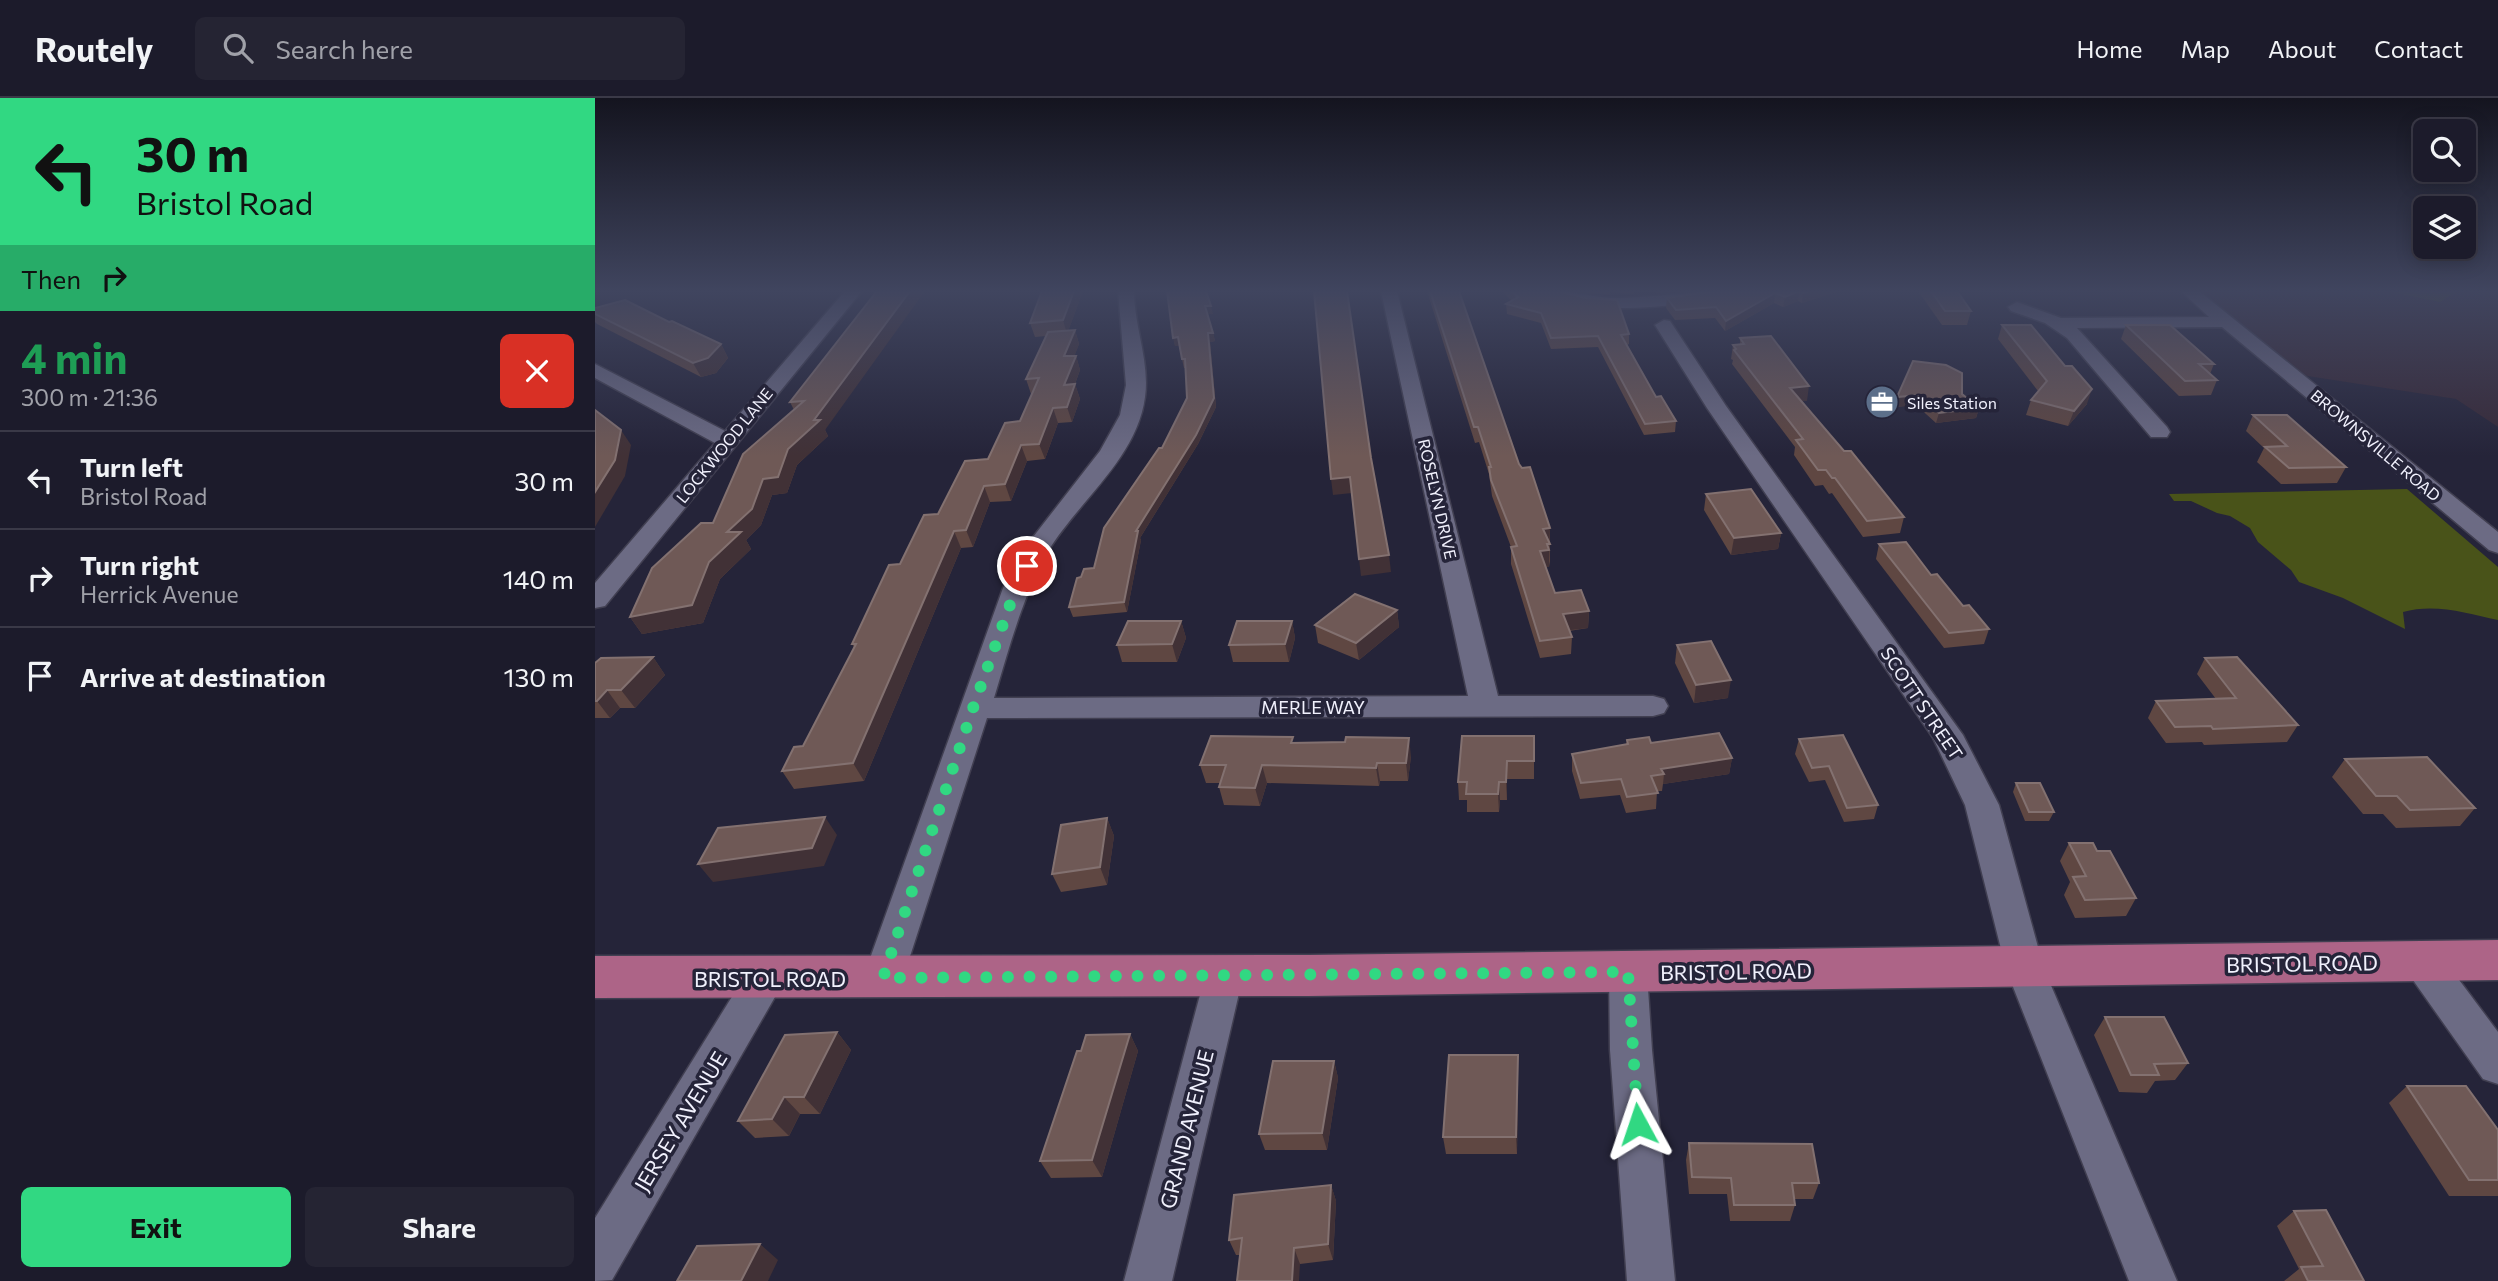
<!DOCTYPE html>
<html lang="en">
<head>
<meta charset="utf-8">
<style>
  body { margin:0; font-family:Commissioner,sans-serif; background:#252433; color:#f1f3f6; height:100vh; display:flex; flex-direction:column; font-size:26px; white-space:nowrap }
  * { box-sizing:border-box; margin:0 }
  p { font-size:23px; color:#a0a1a9 }
  .icon { flex:none; width:38px; height:38px; fill:none; stroke:currentColor; stroke-width:2; stroke-linecap:round; stroke-linejoin:round }
  .map { position:relative; flex:1; overflow:hidden }
  .sheet { display:flex; flex-direction:column; background:#1c1b2b; width:595px }
  .sheet>* { flex:none }
  .guide { background:#31d882; color:#111; overflow:hidden }
  .tools { position:absolute; left:1818px; top:21px; display:grid; gap:14px }
  .tools a { display:grid; place-items:center; width:63px; height:63px; border-radius:10px; background:#1c1b2b; box-shadow:0 4px 18px #0003,0 0 0 2px #3a3947; font-size:35px }
  .pin { position:absolute; display:grid; place-items:center; width:60px; height:60px; color:#fff; margin:-30px; border:4px solid #fff; border-radius:50%; box-shadow:0 2px 7px #0007 }
  .me { position:absolute; width:77px; margin:-38px; rotate:355deg; stroke-linejoin:round; filter:drop-shadow(0 0 5px #0008) }
  .turn { display:flex; align-items:center; gap:24px; height:147px; padding:0 21px; font-size:32px }
  .turn .icon { width:91px; height:91px; stroke-width:2.5 }
  .turn b { display:block; font-size:49px; line-height:60px }
  .then { display:flex; align-items:center; height:66px; padding:0 21px; background:#0003; gap:14px; font-size:26px }
  .round { display:grid; place-items:center; flex:none; width:74px; height:74px; border-radius:10px; background:#252433 }
  .overview { display:flex; align-items:center; justify-content:space-between; height:119px; padding:0 21px }
  h1 { font-size:42px; font-weight:700; line-height:52px; color:#1e9e55 }
  .button { display:flex; gap:14px; margin-top:auto; padding:14px 21px }
  .button a { flex:1; height:80px; border-radius:10px; background:#31d882; color:#111; font-size:28px; font-weight:700; line-height:80px; text-align:center }
  .button a+a { background:#252433; color:#f1f3f6 }
  ul { padding:0; list-style:none }
  li { display:flex; align-items:center; gap:21px; height:98px; padding:0 21px; border-top:2px solid #3a3947 }
  li div { flex:1 }
  li b { display:block; font-size:26px }
  li em { font-style:normal }
  header { display:flex; align-items:center; gap:42px; box-sizing:border-box; height:98px; padding:0 35px; background:#1c1b2b; border-bottom:2px solid #3a3947 }
  header strong { font-size:33px }
  nav { display:flex; gap:38px; margin-inline-start:auto; font-size:24px }
  .search { width:490px; height:63px; background:#252433; display:flex; align-items:center; gap:18px; box-sizing:border-box; padding:0 24px; border-radius:10px; color:#a0a1a9; font-size:26px }
  main { display:flex; flex:1; min-height:0 }
  .map>svg:first-child { display:block }
</style>
</head>
<body>
<header>
<strong>Routely</strong>
<div class="search"><svg class="icon" aria-label="search" viewBox="0 0 24 24"><circle cx="10" cy="10" r="6"/><path d="M15 15l6 6"/></svg>Search here</div>
<nav><a>Home</a><a>Map</a><a>About</a><a>Contact</a></nav>
</header>
<main>
<section class="sheet">
<div class="guide">
<div class="turn"><svg class="icon" aria-label="left" viewBox="0 0 24 24"><path d="M17 20v-9H6M10 6l-5 5 5 5"/></svg><div><b>30 m</b>Bristol Road</div></div>
<div class="then">Then<svg class="icon" aria-label="right" viewBox="0 0 24 24"><path d="M7 20v-9h11M14 6l5 5-5 5"/></svg></div>
</div>
<div class="overview"><div><h1>4 min</h1><p>300 m · 21:36</p></div><a class="round" style="background:#d93025;color:#fff"><svg class="icon" aria-label="close" viewBox="0 0 24 24"><path d="M6 6l12 12M18 6L6 18"/></svg></a></div>
<ul>
<li><svg class="icon" aria-label="left" viewBox="0 0 24 24"><path d="M17 20v-9H6M10 6l-5 5 5 5"/></svg><div><b>Turn left</b><p>Bristol Road</p></div><em>30 m</em></li>
<li><svg class="icon" aria-label="right" viewBox="0 0 24 24"><path d="M7 20v-9h11M14 6l5 5-5 5"/></svg><div><b>Turn right</b><p>Herrick Avenue</p></div><em>140 m</em></li>
<li><svg class="icon" aria-label="arrive" viewBox="0 0 24 24"><path d="M6 21V4h12l-3 4 3 4H6"/></svg><div><b>Arrive at destination</b></div><em>130 m</em></li>
</ul>
<div class="button"><a>Exit</a><a>Share</a></div>
</section>
<div class="map">
<svg width="1903" height="1183" viewBox="0 0 1903 1183">
  <rect width="100%" height="100%" fill="#252439"/>
  <polygon fill="#372937" points="1594,193 1903,193 1903,329 1861,301 1693,275"/>
  <g fill="#495319">
    <polygon points="1792,193 1862,193 1845,204"/>
    <path d="M1812,391L1903,469V522C1872,515 1839,505 1808,514L1810,531L1748,500L1704,484L1696,472L1663,444L1655,430L1635,418L1622,415L1596,403H1579L1574,396Z"/>
  </g>
  <g fill="none" stroke-linecap="round" stroke-linejoin="round">
    <defs>
      <g id="minor">
        <polygon points="250,193 267,193 10,508 0,510 0,485 120,345 0,280 0,266 130,333"/>
        <path d="M523,193H539C539,228 555,264 550,299C542,361 482,404 452,455C427,500 414,551 399,600L873,598L786,193H802L903,598H1058L1069,601L1073,608L1069,615L1058,618L392,620L308,880L302,892L288,897L274,892L268,880L408,490L435,443L505,353L525,317L531,287Z"/>
        <path d="M958,193C980,193 1000,200 1023,200C1063,199 1103,192 1143,193L1141,197C1106,205 981,224 958,193Z"/>
        <polygon points="1586,193 1604,193 1903,434 1903,455 1894,452 1627,229 1482,230 1572,329 1575,334 1572,339 1556,339 1472,240 1450,225 1416,213 1413,209 1422,204 1466,220 1614,219"/>
        <polygon points="1069,222 1075,223 1131,308 1368,637 1404,707 1449,871 1582,1183 1534,1183 1411,871 1370,707 1338,640 1112,310 1060,227"/>
        <polygon points="1827,847 1841,851 1903,934 1903,986 1888,981 1813,875 1808,863 1813,851"/>
        <polygon points="1033,858 1047,863 1052,875 1057,952 1080,1183 1032,1183 1015,952 1014,875 1019,863"/>
        <polygon points="629,861 643,866 648,878 577,1183 529,1183 610,878 615,866"/>
        <polygon points="170,863 184,868 190,880 184,892 17,1182 0,1183 0,1120 156,868"/>
      </g>
      <polygon id="major" points="1903,842 1903,882 714,898 0,900 0,858 714,857"/>
    </defs>
    <use href="#minor" stroke="#413f51" stroke-width="3"/>
    <use href="#major" stroke="#413f51" stroke-width="3"/>
    <use href="#minor" fill="#6c6b84" fill-rule="evenodd"/>
    <use href="#major" fill="#ad6487" fill-rule="evenodd"/>
  </g>
  <g fill="#5f4742">
    <polygon points="282,193 230,332 233,338 202,367 192,395 177,397 166,427 151,442 156,451 125,481 108,525 47,536 35,519 118,425 199,312 195,304"/>
    <polygon points="447,193 488,193 473,233 480,232 484,246 479,258 481,258 485,272 480,286 485,301 477,324 463,325 450,361 432,363 416,403 395,404 378,449 366,450 269,683 199,691 187,673 208,648 259,549 257,546 305,466 343,416 393,361 425,323 437,296 436,296 431,281 451,238 440,239 435,225"/>
    <polygon points="572,193 618,216 613,216 620,243 615,244 621,309 603,346 545,440 546,442 532,514 478,519 474,509 486,479 499,470 567,350 592,300 590,270 589,270 584,248 580,248"/>
    <polygon points="832,193 864,193 924,366 955,430 955,463 954,469 951,469 960,495 994,513 993,530 974,533 977,539 976,556 945,560 916,466 916,449 897,398 894,376 884,344 880,345"/>
    <polygon points="907,193 967,193 1034,236 1034,246 1032,247 1061,299 1081,323 1080,334 1049,337 1003,249 956,251 946,225 912,216 911,206 917,203"/>
    <polygon points="972,193 1040,193 1038,196 1015,194 1015,197"/>
    <polygon points="1060,193 1100,193 1062,195"/>
    <polygon points="1121,193 1244,193 1207,205 1203,203 1188,209 1179,205 1130,233 1120,220 1080,222 1071,210 1072,200"/>
    <polygon points="1323,193 1362,193 1376,213 1372,227 1347,227"/>
    <polygon points="0,210 74,224 126,246 133,260 121,275 106,279 2,226 0,224"/>
    <polygon points="1407,227 1470,268 1492,306 1473,328 1431,317 1436,302 1443,293 1403,241"/>
    <polygon points="1531,227 1619,266 1615,276 1622,282 1616,297 1584,298 1526,241"/>
    <polygon points="1145,240 1212,303 1207,303 1249,353 1309,419 1305,435 1268,439 1237,395 1234,396 1228,387 1220,388 1199,357 1200,349 1137,266 1138,262 1136,261 1138,247 1145,246"/>
    <polygon points="1318,263 1367,296 1384,310 1381,320 1341,325 1321,307 1300,309 1302,299"/>
    <polygon points="1658,317 1751,369 1742,385 1686,386 1662,364 1669,350 1651,333"/>
    <polygon points="1111,396 1186,435 1183,451 1136,457 1109,412"/>
    <polygon points="1284,446 1336,477 1394,531 1389,546 1349,550 1281,461"/>
    <polygon points="802,512 804,529 764,562 723,545 720,527"/>
    <polygon points="586,523 591,540 582,564 527,564 522,547"/>
    <polygon points="697,523 700,540 694,564 638,564 634,547"/>
    <polygon points="1082,547 1133,600 1099,605 1080,565"/>
    <polygon points="58,559 70,577 40,610 25,610 15,620 0,620 0,565"/>
    <polygon points="1610,560 1703,627 1692,644 1609,647 1607,644 1571,645 1553,620 1561,603 1621,601 1602,576"/>
    <polygon points="939,638 939,681 912,681 912,702 905,702 904,714 872,714 872,702 864,702 863,684"/>
    <polygon points="1204,641 1283,707 1279,721 1249,724 1230,682 1214,684 1200,656"/>
    <polygon points="1032,642 1056,645 1137,660 1134,676 1068,686 1067,693 1062,693 1061,711 1031,715 1025,697 985,701 977,673 977,656 1031,647"/>
    <polygon points="699,645 816,658 813,683 785,683 784,688 672,685 665,708 629,707 624,689 625,685 611,685 605,667"/>
    <polygon points="1750,661 1880,710 1865,728 1801,730 1788,716 1768,716 1737,679"/>
    <polygon points="1421,685 1459,714 1454,723 1430,723 1418,694"/>
    <polygon points="512,720 519,738 512,787 466,794 457,776"/>
    <polygon points="1474,745 1502,753 1541,800 1531,818 1480,820 1469,797 1475,784 1465,763"/>
    <polygon points="1510,919 1593,965 1580,982 1560,983 1552,995 1524,994 1499,937"/>
    <polygon points="242,934 256,952 225,1016 205,1016 194,1038 160,1040 143,1023"/>
    <polygon points="535,936 543,953 507,1079 456,1080 445,1063 486,953"/>
    <polygon points="739,963 743,980 732,1052 670,1052 664,1036"/>
    <polygon points="923,974 922,1056 851,1056 848,1039"/>
    <polygon points="1812,988 1903,1032 1903,1098 1854,1098 1794,1005"/>
    <polygon points="1094,1045 1224,1085 1218,1101 1199,1101 1200,1107 1195,1123 1135,1123 1132,1096 1094,1096 1091,1062"/>
    <polygon points="736,1087 741,1103 738,1162 705,1166 645,1157 641,1157 634,1142"/>
    <polygon points="1699,1113 1769,1183 1689,1183 1704,1171 1682,1128"/>
  </g>
  <g fill="#413136">
    <polygon points="315,193 330,193 230,332 233,338 202,367 192,395 177,397 166,427 151,442 156,451 125,481 108,525 47,536 35,519 114,464 132,434 168,381 219,322"/>
    <polygon points="479,193 488,193 472,236 468,222"/>
    <polygon points="1204,193 1203,203 1188,209 1190,199"/>
    <polygon points="1215,193 1243,193 1207,205 1208,195"/>
    <polygon points="1180,195 1179,205 1130,233 1131,223"/>
    <polygon points="610,208 616,208 618,216 612,216"/>
    <polygon points="480,232 484,246 474,273 469,258"/>
    <polygon points="613,235 618,235 620,243 615,244 621,309 603,346 545,440 546,442 532,514 529,504 541,433 619,300"/>
    <polygon points="583,239 585,248 580,248 578,240"/>
    <polygon points="126,246 133,260 121,275 106,279 98,265"/>
    <polygon points="481,258 485,272 474,302 469,287"/>
    <polygon points="480,286 485,301 477,324 472,309"/>
    <polygon points="1214,288 1212,303 1193,304 1195,290"/>
    <polygon points="1497,291 1492,306 1473,328 1479,313"/>
    <polygon points="1324,297 1321,307 1300,309 1302,299"/>
    <polygon points="458,310 463,325 450,361 444,346"/>
    <polygon points="1384,310 1381,320 1341,325 1344,315"/>
    <polygon points="26,332 36,347 30,378 0,429 0,394"/>
    <polygon points="426,347 432,363 416,403 410,386"/>
    <polygon points="755,379 757,395 738,397 736,381"/>
    <polygon points="389,388 395,404 378,449 371,432"/>
    <polygon points="955,430 954,469 945,470 945,453 948,431"/>
    <polygon points="359,433 366,450 269,683 258,665"/>
    <polygon points="1186,435 1183,451 1136,457 1139,440"/>
    <polygon points="794,457 796,474 766,478 764,461"/>
    <polygon points="802,512 804,529 764,562 761,545"/>
    <polygon points="994,513 993,530 968,533 968,516"/>
    <polygon points="586,523 591,540 582,564 577,546"/>
    <polygon points="697,523 700,540 694,564 690,546"/>
    <polygon points="58,559 70,577 40,610 26,592"/>
    <polygon points="1136,582 1133,600 1099,605 1101,587"/>
    <polygon points="12,592 25,610 15,620 2,603"/>
    <polygon points="814,640 816,658 813,683 811,665"/>
    <polygon points="1137,660 1134,676 1068,686 1069,676 1066,671"/>
    <polygon points="912,663 912,702 911,684"/>
    <polygon points="782,665 785,683 784,688 781,670"/>
    <polygon points="667,667 672,685 665,708 660,690"/>
    <polygon points="904,684 905,702 904,714 903,696"/>
    <polygon points="230,719 242,737 229,768 118,784 103,766"/>
    <polygon points="512,720 519,738 512,787 505,769"/>
    <polygon points="242,934 256,952 225,1016 209,999"/>
    <polygon points="535,936 543,953 507,1079 497,1062"/>
    <polygon points="923,957 923,974 922,1056 921,1039"/>
    <polygon points="739,963 743,980 732,1052 727,1035"/>
    <polygon points="189,999 205,1016 194,1038 177,1021"/>
    <polygon points="736,1087 741,1103 738,1162 733,1146"/>
    <polygon points="165,1146 183,1162 173,1183 146,1183"/>
    <polygon points="699,1150 705,1166 704,1183 697,1183"/>
  </g>
  <g fill="#6f5956" stroke="#837170" stroke-width="2">
    <polygon points="282,193 315,193 219,322 225,322 193,351 183,379 168,381 157,411 132,434 146,434 114,464 97,507 35,519 57,470 106,425 118,425 148,356 209,303 195,304"/>
    <polygon points="447,193 479,193 468,222 435,225"/>
    <polygon points="572,193 611,193 616,208 610,208 618,235 613,235 619,300 601,337 541,433 543,433 529,504 474,509 482,480 486,479 489,471 499,470 509,430 564,350 567,350 592,300 590,261 587,261 583,239 578,240"/>
    <polygon points="719,193 752,193 776,360 794,457 764,461 755,379 736,381"/>
    <polygon points="835,193 864,193 924,366 927,370 935,369 955,430 948,431 955,446 952,446 954,452 945,453 960,495 986,492 994,513 968,516 977,539 945,543 916,449 922,448 896,382 894,369 896,369 883,329 879,329"/>
    <polygon points="916,193 967,193 970,195 991,200 1022,202 1034,236 1026,237 1061,299 1066,298 1081,323 1050,326 1003,238 956,240 946,215 911,206 923,199"/>
    <polygon points="1121,193 1215,193 1208,195 1204,193 1190,199 1180,195 1131,223 1121,209 1081,212 1072,200"/>
    <polygon points="1336,193 1362,193 1376,213 1350,213"/>
    <polygon points="30,202 74,224 77,223 126,246 113,260 98,265 0,216 0,210"/>
    <polygon points="1407,227 1436,227 1470,268 1477,268 1497,291 1479,313 1436,302 1452,283"/>
    <polygon points="1531,227 1575,227 1619,266 1604,266 1622,282 1590,283"/>
    <polygon points="480,232 469,258 481,258 469,287 480,286 472,309 458,310 444,346 426,347 410,386 389,388 371,432 359,433 258,665 187,673 199,649 208,648 261,546 257,546 294,467 305,466 329,417 343,416 370,363 393,361 410,325 425,323 444,280 431,281 453,234"/>
    <polygon points="1176,238 1214,288 1195,290 1249,353 1256,353 1309,419 1272,423 1240,380 1237,380 1231,372 1223,372 1201,342 1208,341 1139,252 1141,251 1138,247 1149,246 1145,240"/>
    <polygon points="1318,263 1351,267 1367,275 1367,296 1384,310 1344,315 1324,297 1302,299"/>
    <polygon points="0,312 26,332 20,362 0,394"/>
    <polygon points="1658,317 1692,317 1751,369 1694,370 1670,349 1692,348"/>
    <polygon points="1156,391 1186,435 1139,440 1111,396"/>
    <polygon points="1311,444 1336,477 1342,476 1368,508 1374,507 1394,531 1354,535 1284,446"/>
    <polygon points="760,496 802,512 761,545 720,527"/>
    <polygon points="533,523 586,523 577,546 522,547"/>
    <polygon points="642,523 697,523 690,546 634,547"/>
    <polygon points="1116,543 1136,582 1101,587 1082,547"/>
    <polygon points="58,559 26,592 12,592 2,603 0,603 0,565 6,560"/>
    <polygon points="1642,559 1703,627 1618,631 1616,628 1580,629 1561,603 1641,600 1610,560"/>
    <polygon points="1124,635 1137,660 1066,671 1069,676 1056,678 1063,695 1032,699 1026,681 986,685 977,656 1033,646 1032,642 1054,639 1056,645"/>
    <polygon points="1248,637 1283,707 1252,710 1234,668 1217,670 1204,641"/>
    <polygon points="616,638 698,639 696,645 750,644 751,639 814,640 811,665 782,665 781,670 667,667 660,690 624,689 631,667 605,667"/>
    <polygon points="867,638 939,638 939,663 912,663 911,684 904,684 903,696 871,696 872,684 863,684"/>
    <polygon points="1832,659 1880,710 1815,712 1802,698 1781,698 1750,661"/>
    <polygon points="1421,685 1445,685 1459,714 1434,714"/>
    <polygon points="230,719 217,750 103,766 123,730"/>
    <polygon points="512,720 505,769 457,776 466,727"/>
    <polygon points="1474,745 1498,745 1502,753 1515,753 1541,800 1490,802 1478,779 1491,778"/>
    <polygon points="1510,919 1569,919 1593,965 1559,966 1564,977 1536,977"/>
    <polygon points="242,934 209,999 189,999 177,1021 143,1023 190,937"/>
    <polygon points="535,936 497,1062 445,1063 482,953 486,953 491,937"/>
    <polygon points="854,957 923,957 921,1039 848,1039"/>
    <polygon points="678,963 739,963 727,1035 664,1036"/>
    <polygon points="1812,988 1871,988 1903,1032 1903,1082 1874,1082"/>
    <polygon points="1094,1045 1217,1046 1224,1085 1197,1085 1200,1107 1139,1107 1136,1080 1097,1079"/>
    <polygon points="736,1087 733,1146 699,1150 697,1183 642,1183 647,1140 634,1142 639,1097"/>
    <polygon points="1731,1112 1769,1183 1713,1183 1706,1169 1728,1168 1699,1113"/>
    <polygon points="165,1146 146,1183 82,1183 102,1148"/>
  </g>
  <linearGradient id="sky" x2="0" y2="1"><stop stop-color="#14141f"/><stop offset="0.54" stop-color="#40455f"/><stop offset="1" stop-color="#40455f" stop-opacity="0"/></linearGradient>
  <rect width="1903" height="358" fill="url(#sky)"/>
  <g fill="none" stroke-linecap="round" stroke-linejoin="round">
    <polyline stroke="#31d882" stroke-width="12" stroke-dasharray="0 21.6" points="432,468 421,490 378,610 288,880 1033,874 1043,1026"/>
  </g>
  <defs>
    <symbol id="office-disc" viewBox="-11 -11 22 22"><circle r="9.5" fill="#5c6f8a" stroke="#252439"/><path d="M-6-3h4V-5.5h4V-3h4V5H-6ZM-1-4.5V-3h2v-1.5ZM-6 0V1H6V0Z" fill="#fff"/></symbol>
  </defs>
  <g fill-rule="evenodd">
    <use href="#office-disc" x="1268" y="285" width="38" height="38"/>
  </g>
  <g text-anchor="middle" dominant-baseline="central" stroke-width="7" stroke-linejoin="round" paint-order="stroke">
    <g font-size="16" fill="#f1f1fd" stroke="#252439" text-anchor="start">
      <text x="1312" y="304">Siles Station</text>
    </g>
    <g font-size="16" fill="#f1f1fd" stroke="#252439">
      <text transform="translate(129 347) rotate(-51)">LOCKWOOD LANE</text>
      <text transform="translate(1781 347) rotate(40)">BROWNSVILLE ROAD</text>
      <text transform="translate(843 401) rotate(77)">ROSELYN DRIVE</text>
    </g>
    <g font-size="18" fill="#f1f1fd" stroke="#252439">
      <text transform="translate(1327 605) rotate(56)">SCOTT STREET</text>
      <text x="718" y="609">MERLE WAY</text>
    </g>
    <g font-size="21" fill="#f1f1fd" stroke="#252439">
      <text transform="translate(1707 865) rotate(-1)">BRISTOL ROAD</text>
      <text transform="translate(1141 873) rotate(-1)">BRISTOL ROAD</text>
      <text x="175" y="880">BRISTOL ROAD</text>
      <text transform="translate(85 1023) rotate(-59)">JERSEY AVENUE</text>
      <text transform="translate(591 1031) rotate(-76)">GRAND AVENUE</text>
    </g>
  </g>
</svg>
<div class="tools">
<a><svg class="icon" aria-label="search" viewBox="0 0 24 24"><circle cx="10" cy="10" r="6"/><path d="M15 15l6 6"/></svg></a>
<a><svg class="icon" aria-label="layers" viewBox="0 0 24 24"><path d="M12 4l9 5-9 5-9-5zM3 14l9 5 9-5"/></svg></a>
</div>
<div class="pin" style="left:432px;top:468px;background:#d93025"><svg class="icon" aria-label="arrive" viewBox="0 0 24 24"><path d="M6 21V4h12l-3 4 3 4H6"/></svg></div>
<svg class="me" style="left:1043px;top:1026px" viewBox="-20 -20 40 40"><path d="M0-17L14 15 0 8-14 15z" fill="#31d882" stroke="#fff" stroke-width="4"/></svg>
</div>
</main>
</body>
</html>
